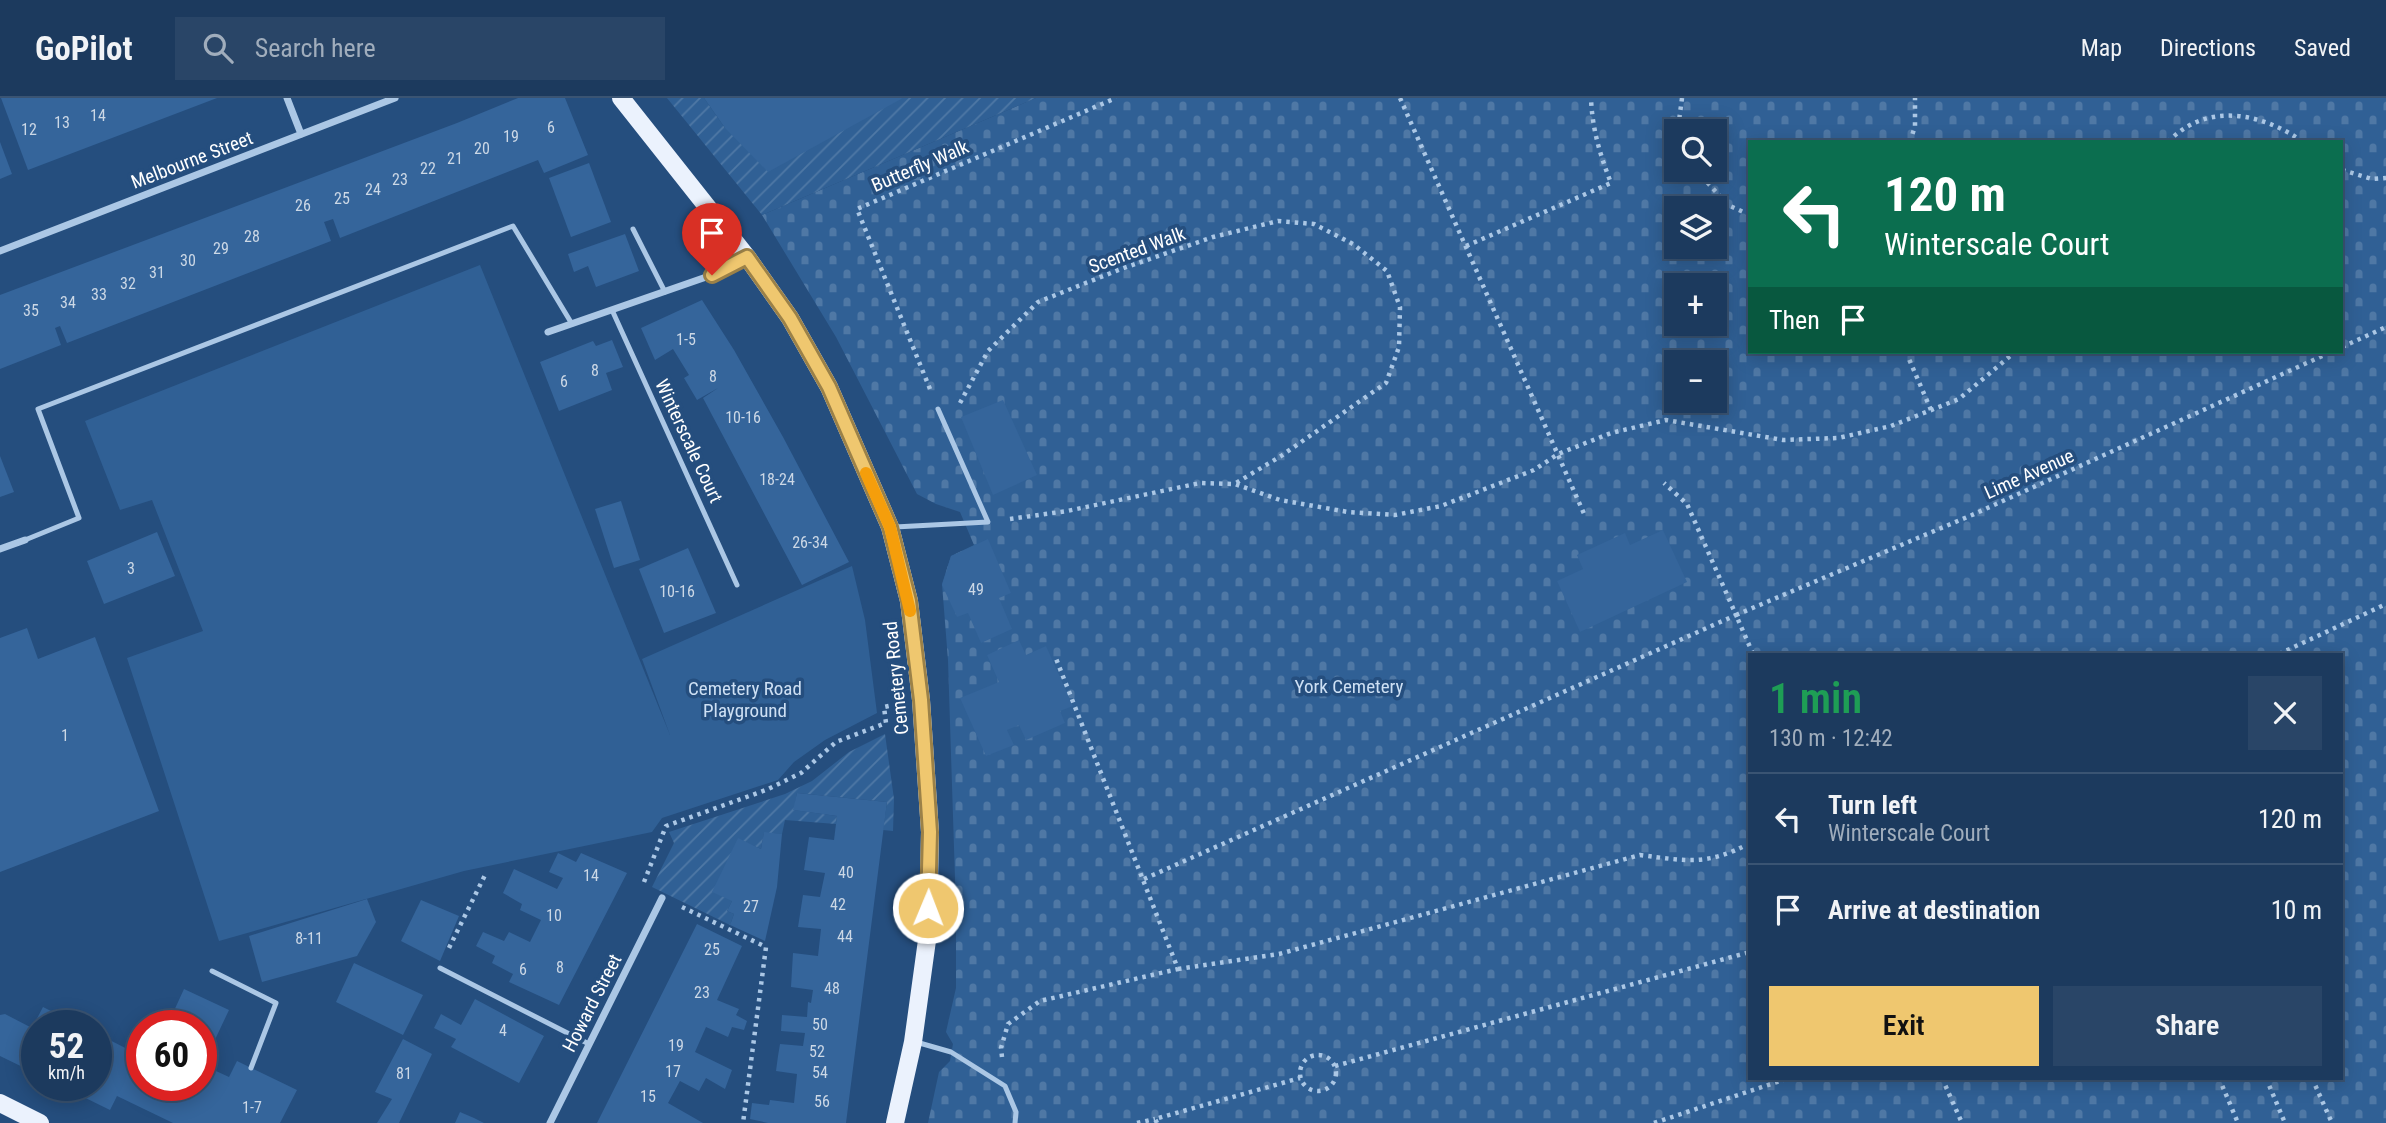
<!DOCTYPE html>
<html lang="en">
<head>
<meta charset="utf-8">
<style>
  body { margin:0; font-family:"Roboto Condensed",sans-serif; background:#294567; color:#f1f3f6; height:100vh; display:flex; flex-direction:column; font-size:26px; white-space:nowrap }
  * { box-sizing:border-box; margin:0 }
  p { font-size:23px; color:#a0adbc }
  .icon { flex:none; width:38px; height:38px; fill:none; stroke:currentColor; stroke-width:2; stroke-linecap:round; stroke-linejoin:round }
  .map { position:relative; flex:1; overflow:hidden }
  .panel { position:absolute; left:1748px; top:555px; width:595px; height:427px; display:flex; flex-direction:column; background:#1c3a5e; border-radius:0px; box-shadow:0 4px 18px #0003,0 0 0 2px #3a5473 }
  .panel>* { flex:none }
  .hud { position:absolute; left:1748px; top:42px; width:595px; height:214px; border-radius:0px; box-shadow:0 4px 18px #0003,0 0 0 2px #3a5473; background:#0b6e4f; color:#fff; overflow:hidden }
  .tools { position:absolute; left:1664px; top:21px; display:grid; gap:14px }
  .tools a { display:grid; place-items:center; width:63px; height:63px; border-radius:0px; background:#1c3a5e; box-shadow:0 4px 18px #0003,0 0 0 2px #3a5473; font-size:35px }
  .speed { position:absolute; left:21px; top:912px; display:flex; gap:14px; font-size:35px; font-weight:700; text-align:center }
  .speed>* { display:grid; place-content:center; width:91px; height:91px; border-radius:50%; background:#1c3a5e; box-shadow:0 4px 18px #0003,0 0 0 2px #3a5473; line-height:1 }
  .speed small { font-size:18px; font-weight:400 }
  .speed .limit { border:10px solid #d22; background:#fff; color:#111 }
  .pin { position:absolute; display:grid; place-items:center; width:60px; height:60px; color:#fff; margin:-72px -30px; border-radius:50% 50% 50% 0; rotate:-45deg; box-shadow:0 0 7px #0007 }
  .pin .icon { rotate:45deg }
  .me { position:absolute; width:77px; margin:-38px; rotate:1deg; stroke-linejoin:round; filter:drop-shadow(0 0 5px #0008) }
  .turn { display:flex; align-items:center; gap:24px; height:147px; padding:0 21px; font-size:32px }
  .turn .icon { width:91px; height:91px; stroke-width:2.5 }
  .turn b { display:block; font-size:49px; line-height:60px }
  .then { display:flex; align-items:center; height:66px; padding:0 21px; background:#0003; gap:14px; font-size:26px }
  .round { display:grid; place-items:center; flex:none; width:74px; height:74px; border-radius:0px; background:#294567 }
  .head { display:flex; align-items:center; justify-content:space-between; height:119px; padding:0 21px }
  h1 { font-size:42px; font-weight:600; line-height:52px; color:#1e9e55 }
  .primary-button { display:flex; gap:14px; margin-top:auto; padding:14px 21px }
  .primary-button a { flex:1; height:80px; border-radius:0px; background:#efc76f; color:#111; font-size:28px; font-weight:600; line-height:80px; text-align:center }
  .primary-button a+a { background:#294567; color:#f1f3f6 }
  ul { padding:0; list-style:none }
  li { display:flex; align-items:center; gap:21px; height:91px; padding:0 21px; border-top:2px solid #3a5473 }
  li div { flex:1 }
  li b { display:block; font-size:26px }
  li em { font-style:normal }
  header { display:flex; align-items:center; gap:42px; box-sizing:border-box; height:98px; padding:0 35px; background:#1c3a5e; border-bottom:2px solid #3a5473 }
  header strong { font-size:33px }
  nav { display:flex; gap:38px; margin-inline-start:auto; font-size:24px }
  .search { width:490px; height:63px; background:#294567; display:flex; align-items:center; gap:18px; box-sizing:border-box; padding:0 24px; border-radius:0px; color:#a0adbc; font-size:26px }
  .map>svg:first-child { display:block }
</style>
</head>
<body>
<header>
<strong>GoPilot</strong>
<div class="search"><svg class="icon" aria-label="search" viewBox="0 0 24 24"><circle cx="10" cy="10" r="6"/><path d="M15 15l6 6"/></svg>Search here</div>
<nav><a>Map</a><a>Directions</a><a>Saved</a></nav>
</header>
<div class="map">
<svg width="2386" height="1025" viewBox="0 0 2386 1025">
  <defs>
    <pattern id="cemetery-stones" width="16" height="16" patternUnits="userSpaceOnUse" patternTransform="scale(1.75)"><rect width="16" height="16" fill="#306095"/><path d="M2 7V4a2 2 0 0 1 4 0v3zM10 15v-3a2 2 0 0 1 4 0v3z" fill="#4f78a5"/></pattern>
    <pattern id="garden-furrows" width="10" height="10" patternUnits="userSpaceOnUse" patternTransform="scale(1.75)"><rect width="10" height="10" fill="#306095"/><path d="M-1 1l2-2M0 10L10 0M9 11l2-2" fill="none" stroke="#4f78a5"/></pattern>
  </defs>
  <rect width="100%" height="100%" fill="#254e7e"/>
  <polygon fill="#306095" points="480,167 670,637 642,561 852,468 865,522 877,615 825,642 794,664 778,682 662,720 652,734 464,773 219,843 127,560 203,533 152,402 120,412 85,323"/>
  <path fill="url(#cemetery-stones)" fill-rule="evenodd" d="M1036,0H2386V1025H928L939,974L950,963L953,946L946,934L956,890V811L948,562L942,486L951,458L974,447L960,414L936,406L917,396L836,239L762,117ZM1676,33H1715V72H1676ZM1750,44H2342V254H1750ZM1676,110H1715V149H1676ZM1676,187H1715V226H1676ZM1676,264H1715V303H1676ZM1750,556H2342V980H1750Z"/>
  <g fill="url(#garden-furrows)">
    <polygon points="667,0 704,0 725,30 903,0 1036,0 762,117"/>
    <polygon points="885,636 894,701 893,733 883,732 887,704 797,695 794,712 837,718 836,726 785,722 782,736 764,735 761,751 738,741 732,803 727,813 734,816 730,827 652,789 674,745 669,734 785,696 812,683 849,654"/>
  </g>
  <g fill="#35659b">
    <polygon points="1,0 217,0 28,72"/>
    <polygon points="518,0 565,0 588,57 544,75 538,62 340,140 333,121 324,124 331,143 67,245 60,228 55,230 61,247 0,271 0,197 457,25"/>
    <polygon points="704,0 903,0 768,74 725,30"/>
    <polygon points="0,44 12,76 0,81"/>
    <polygon points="589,65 611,124 571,139 549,80"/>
    <polygon points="625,136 639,173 596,189 588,168 574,174 568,156"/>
    <polygon points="702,202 734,252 783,339 849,464 802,487 703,300 718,290 697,302 684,280 689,277 673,251 655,262 641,230"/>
    <polygon points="612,242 623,269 606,275 612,292 559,313 540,264 593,243 596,248"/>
    <polygon points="1003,302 1037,377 993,397 961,319"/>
    <polygon points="0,358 14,394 0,399"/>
    <polygon points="621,403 640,462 614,470 595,411"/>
    <polygon points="1663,432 1687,484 1580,534 1557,483 1583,471 1577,457 1625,435 1630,447"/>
    <polygon points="157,434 175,478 104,506 87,463"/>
    <polygon points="988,441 1011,495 999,500 1012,531 981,545 968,515 957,519 942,487 951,458"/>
    <polygon points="688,450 716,515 664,535 639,471"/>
    <polygon points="27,530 38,561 95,539 159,713 0,774 0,540"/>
    <polygon points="1019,542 1026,557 1046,548 1073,608 1060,613 1065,625 1026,642 1019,627 1007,632 1014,647 986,658 960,600 999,584 987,557"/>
    <polygon points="797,695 887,704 846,1025 768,1025 750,1021 752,1005 769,1007 770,1002 794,1005 797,976 776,973 778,958 780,946 803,948 805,935 781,933 782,917 807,919 808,904 811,905 813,892 791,889 793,855 818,858 821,831 798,829 803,797 820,799 825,775 804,772 809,739 834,742 837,718 793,712"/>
    <polygon points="764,734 782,736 777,789 765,843 730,827 734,816 727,813 732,803 712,794 738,740 761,751"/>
    <polygon points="558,755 576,764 581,755 627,775 559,907 509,884 513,876 492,865 495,858 476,848 483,834 504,843 509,834 530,844 541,822 520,812 522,806 503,795 514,771 557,791 563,780 549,774"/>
    <polygon points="367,801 376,824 357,858 262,884 249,838"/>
    <polygon points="421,802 459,818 440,863 401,843"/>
    <polygon points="697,826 742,848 717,902 739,911 736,917 747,923 744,932 732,929 728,939 706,929 695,954 732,972 725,991 706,980 699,993 680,983 668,1005 703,1025 597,1025"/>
    <polygon points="354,865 423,897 403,937 336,904"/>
    <polygon points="184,891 229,912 203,967 229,979 237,963 297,992 280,1025 173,1025 117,998 110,1012 59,987 96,987 96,935 137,956 142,946 142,987 201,987 201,928 167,928"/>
    <polygon points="475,901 544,938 519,985 451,949 456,941 434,930 441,916 461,927"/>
    <polygon points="43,909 81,928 37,928 37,976 0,958 0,917 5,916 32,930"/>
    <polygon points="403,941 432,956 399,1025 377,1025 392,1001 375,994"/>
    <polygon points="460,1014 474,1020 484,1025 455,1025"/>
  </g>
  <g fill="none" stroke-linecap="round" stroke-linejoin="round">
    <g stroke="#abc7e5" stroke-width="4.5" stroke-dasharray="3.5 5" stroke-linecap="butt">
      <polyline points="1400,0 1585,418"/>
      <polyline points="1682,0 1679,23 1683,33"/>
      <polyline points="1910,44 1915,28 1915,0"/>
      <path d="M2168,44C2206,4 2261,14 2303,44"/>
      <polyline points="1696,72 1728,107 1750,117"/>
      <polyline points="2342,72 2372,81 2386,80"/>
      <path d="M1466,148L1611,85C1600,57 1592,30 1591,0"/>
      <polyline points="2342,249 2386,229"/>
      <polyline points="1906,254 1931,312"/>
      <polyline points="930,291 857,111 1116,0"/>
      <polyline points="960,305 988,253 1038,204 1121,171 1213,139 1278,123 1314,126 1353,146 1387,173 1400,209 1399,249 1386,285 1281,358 1236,385"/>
      <polyline points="1010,421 1067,413 1200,385 1235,386 1280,402 1348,414 1395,417 1441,408 1534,372 1558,356 1611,335 1666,322 1783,342 1838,340 1891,328 1959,301 2015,254"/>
      <polyline points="1753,556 1736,517 1972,417 2331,254"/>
      <polyline points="2279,556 2386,506"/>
      <polyline points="1144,781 1736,517 1687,406 1664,385"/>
      <polyline points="644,784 666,728 766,692 801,675 836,644 886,625 884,609 893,607"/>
      <polyline points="682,809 766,849 743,1025"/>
      <polyline points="449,850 486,775"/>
      <path d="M1178,871L1279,856L1640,757C1687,763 1707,768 1750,745"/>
      <circle cx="1318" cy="975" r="18"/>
      <polyline points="1002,959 1001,950 1008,926 1040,903 1178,871 1055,558"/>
      <polyline points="1335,968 1750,854"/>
      <polyline points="1942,980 1962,1025"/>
      <polyline points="2219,980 2238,1025"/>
      <polyline points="2266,980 2285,1025"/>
      <polyline points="2312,980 2332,1025"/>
      <polyline points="1137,1025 1155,1021"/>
      <polyline points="1157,1025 1155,1021 1300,980"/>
      <polyline points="1654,1025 1789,980"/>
    </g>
    <g stroke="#abc7e5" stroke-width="5">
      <polyline points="633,131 665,194"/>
      <polyline points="612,212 737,487"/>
      <polyline points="895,429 988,424 938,311"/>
      <polyline points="25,442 79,420 38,311 513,128 572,226"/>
      <polyline points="440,870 589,946"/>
      <polyline points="212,873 276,905 251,970"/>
      <polyline points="916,944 951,954 1005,988 1016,1014 1015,1025"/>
    </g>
    <g stroke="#abc7e5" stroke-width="7">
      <polyline points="287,0 301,36"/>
      <polyline points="0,153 395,0"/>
      <polyline points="548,234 712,177 747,159"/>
      <polyline points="0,451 25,442"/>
      <polyline points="550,1025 662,800"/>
    </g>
    <g stroke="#ebf2fd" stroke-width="18">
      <polyline points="621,0 747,159 790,220 829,289 890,429 909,503 921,602 930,734 928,835 913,944 895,1025"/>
      <polyline points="0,1005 40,1025"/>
    </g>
  </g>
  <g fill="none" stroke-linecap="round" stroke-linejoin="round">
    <defs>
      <polyline id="route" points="712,177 747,159 790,220 829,289 890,429 909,503 921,602 930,734 928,810"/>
    </defs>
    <use href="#route" stroke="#9b8148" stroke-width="18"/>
    <use href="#route" stroke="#efc76f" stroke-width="12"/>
    <polyline stroke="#f59e0b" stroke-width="12" points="866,375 890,429 910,513"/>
  </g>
  <g text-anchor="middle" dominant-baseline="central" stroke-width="7" stroke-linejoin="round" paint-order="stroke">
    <g font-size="16" fill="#ccd8e6">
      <text x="98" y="17">14</text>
      <text x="62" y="24">13</text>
      <text x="551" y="29">6</text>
      <text x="29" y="31">12</text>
      <text x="511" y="38">19</text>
      <text x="482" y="50">20</text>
      <text x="455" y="60">21</text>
      <text x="428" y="70">22</text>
      <text x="400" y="81">23</text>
      <text x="373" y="91">24</text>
      <text x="342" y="100">25</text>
      <text x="303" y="107">26</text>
      <text x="252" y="138">28</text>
      <text x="221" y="150">29</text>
      <text x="188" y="162">30</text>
      <text x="157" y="174">31</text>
      <text x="128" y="185">32</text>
      <text x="99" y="196">33</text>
      <text x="68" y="204">34</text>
      <text x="31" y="212">35</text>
      <text x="686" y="241">1-5</text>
      <text x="595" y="272">8</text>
      <text x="713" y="278">8</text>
      <text x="564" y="283">6</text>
      <text x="743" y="319">10-16</text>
      <text x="777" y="381">18-24</text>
      <text x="810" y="444">26-34</text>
      <text x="131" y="470">3</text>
      <text x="976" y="491">49</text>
      <text x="677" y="493">10-16</text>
      <text x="65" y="637">1</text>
      <text x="846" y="774">40</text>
      <text x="591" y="777">14</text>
      <text x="838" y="806">42</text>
      <text x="751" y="808">27</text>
      <text x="554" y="817">10</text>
      <text x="845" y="838">44</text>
      <text x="309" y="840">8-11</text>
      <text x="712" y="851">25</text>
      <text x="560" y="869">8</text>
      <text x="523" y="871">6</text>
      <text x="832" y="890">48</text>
      <text x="702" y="894">23</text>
      <text x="820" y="926">50</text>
      <text x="503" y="932">4</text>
      <text x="676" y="947">19</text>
      <text x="817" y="953">52</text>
      <text x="673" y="973">17</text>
      <text x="820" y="974">54</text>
      <text x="404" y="975">81</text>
      <text x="648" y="998">15</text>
      <text x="822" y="1003">56</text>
      <text x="252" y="1009">1-7</text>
    </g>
    <g font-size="19" fill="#fff" stroke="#254e7e">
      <text transform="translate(192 62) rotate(-21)">Melbourne Street</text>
      <text transform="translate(920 68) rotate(-23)">Butterfly Walk</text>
      <text transform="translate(1137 152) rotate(-20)">Scented Walk</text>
      <text transform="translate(689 343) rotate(65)">Winterscale Court</text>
      <text transform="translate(2029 376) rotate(-24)">Lime Avenue</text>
      <text transform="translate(896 580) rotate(-96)">Cemetery Road</text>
      <text transform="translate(592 905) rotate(-63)">Howard Street</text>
    </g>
    <g font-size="19" fill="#cee0f4" stroke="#254e7e">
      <text x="1349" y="588">York Cemetery</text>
      <text x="745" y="590">Cemetery Road<tspan x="745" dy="22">Playground</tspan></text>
    </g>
  </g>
</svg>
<div class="tools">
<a><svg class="icon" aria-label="search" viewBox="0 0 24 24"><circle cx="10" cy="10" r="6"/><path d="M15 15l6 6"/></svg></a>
<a><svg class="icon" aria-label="layers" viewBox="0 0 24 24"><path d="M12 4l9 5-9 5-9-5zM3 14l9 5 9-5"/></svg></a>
<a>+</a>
<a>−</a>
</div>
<div class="speed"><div>52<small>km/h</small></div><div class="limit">60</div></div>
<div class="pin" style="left:712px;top:177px;background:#d93025"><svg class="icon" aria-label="arrive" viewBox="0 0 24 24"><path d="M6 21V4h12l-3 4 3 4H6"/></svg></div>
<svg class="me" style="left:928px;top:810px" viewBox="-20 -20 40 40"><circle r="17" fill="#efc76f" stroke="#fff" stroke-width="3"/><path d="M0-11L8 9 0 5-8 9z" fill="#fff"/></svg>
<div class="hud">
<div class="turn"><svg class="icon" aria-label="left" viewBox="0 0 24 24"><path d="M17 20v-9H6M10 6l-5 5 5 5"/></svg><div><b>120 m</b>Winterscale Court</div></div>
<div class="then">Then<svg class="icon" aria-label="arrive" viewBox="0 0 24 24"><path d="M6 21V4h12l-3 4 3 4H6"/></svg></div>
</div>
<section class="panel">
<div class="head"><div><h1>1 min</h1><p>130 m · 12:42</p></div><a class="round"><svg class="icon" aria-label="close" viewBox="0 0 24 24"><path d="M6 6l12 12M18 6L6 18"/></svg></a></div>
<ul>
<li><svg class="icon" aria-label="left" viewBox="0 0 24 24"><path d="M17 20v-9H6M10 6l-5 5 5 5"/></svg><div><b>Turn left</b><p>Winterscale Court</p></div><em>120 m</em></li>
<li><svg class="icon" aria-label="arrive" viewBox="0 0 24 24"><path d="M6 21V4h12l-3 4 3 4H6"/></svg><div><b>Arrive at destination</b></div><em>10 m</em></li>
</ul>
<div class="primary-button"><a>Exit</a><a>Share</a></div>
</section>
</div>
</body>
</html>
